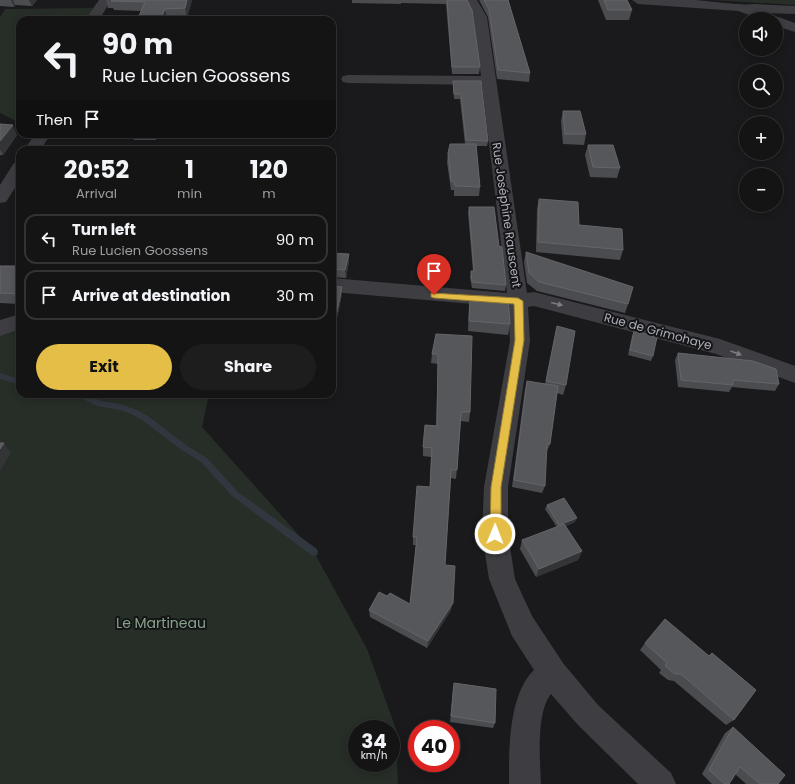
<!DOCTYPE html>
<html lang="en">
<head>
<meta charset="utf-8">
<style>
  body { margin:0; font-family:Poppins,sans-serif; background:#1d1d1e; color:#f1f3f6; height:100vh; display:flex; flex-direction:column; font-size:15px; white-space:nowrap }
  * { box-sizing:border-box; margin:0 }
  p { font-size:13px; color:#9d9ea0 }
  .icon { flex:none; width:22px; height:22px; fill:none; stroke:currentColor; stroke-width:2; stroke-linecap:round; stroke-linejoin:round }
  .map { position:relative; flex:1; overflow:hidden }
  .sheet { position:absolute; left:16px; top:146px; width:320px; height:252px; display:flex; flex-direction:column; background:#141415; border-radius:12px; box-shadow:0 2px 10px #0003,0 0 0 1px #333334 }
  .sheet>* { flex:none }
  .guide { position:absolute; left:16px; top:16px; width:320px; height:122px; border-radius:12px; box-shadow:0 2px 10px #0003,0 0 0 1px #333334; background:#141415; color:#f1f3f6; overflow:hidden }
  .tools { position:absolute; left:739px; top:12px; display:grid; gap:8px }
  .tools a { display:grid; place-items:center; width:44px; height:44px; border-radius:50%; background:#141415; box-shadow:0 2px 10px #0003,0 0 0 1px #333334; font-size:20px }
  .speed { position:absolute; left:348px; top:720px; display:flex; gap:8px; font-size:20px; font-weight:700; text-align:center }
  .speed>* { display:grid; place-content:center; width:52px; height:52px; border-radius:50%; background:#141415; box-shadow:0 2px 10px #0003,0 0 0 1px #333334; line-height:1 }
  .speed small { font-size:10px; font-weight:400 }
  .speed .limit { border:6px solid #d22; background:#fff; color:#111 }
  .pin { position:absolute; display:grid; place-items:center; width:34px; height:34px; color:#fff; margin:-41px -17px; border-radius:50% 50% 50% 0; rotate:-45deg; box-shadow:0 0 4px #0007 }
  .pin .icon { rotate:45deg }
  .me { position:absolute; width:44px; margin:-22px; rotate:1deg; stroke-linejoin:round; filter:drop-shadow(0 0 3px #0008) }
  .turn { display:flex; align-items:center; gap:14px; height:84px; padding:0 20px; font-size:18px }
  .turn .icon { width:52px; height:52px; stroke-width:2.5 }
  .turn b { display:block; font-size:28px; line-height:34px }
  .then { display:flex; align-items:center; height:38px; padding:0 20px; background:#0003; gap:8px; font-size:15px }
  .eta { display:flex; justify-content:space-evenly; align-items:center; height:68px; text-align:center }
  .eta b { font-size:24px; font-weight:700; line-height:28px }
  .button { display:flex; gap:8px; margin-top:auto; padding:8px 20px }
  .button a { flex:1; height:46px; border-radius:24px; background:#e5be48; color:#111; font-size:16px; font-weight:700; line-height:46px; text-align:center }
  .button a+a { background:#1d1d1e; color:#f1f3f6 }
  ul { padding:0; list-style:none }
  li { display:flex; align-items:center; gap:12px; height:50px; margin:0 8px 6px; padding:0 12px; border:2px solid #333334; border-radius:12px }
  li div { flex:1 }
  li b { display:block; font-size:15px }
  li em { font-style:normal }
  .map>svg:first-child { display:block }
</style>
</head>
<body>
<div class="map">
<svg width="795" height="784" viewBox="0 0 795 784">
  <rect width="100%" height="100%" fill="#1a1a1c"/>
  <g fill="#262e27" fill-rule="evenodd">
    <polygon points="712,0 795,0 795,5"/>
    <polygon points="94,8 85,20 20,20 20,123 0,113 0,17 5,9"/>
    <path d="M20,321V394H209L202,427L314,552L367,649L396,729L398,784H0V328ZM357,729H391V763H357Z"/>
  </g>
  <g fill="none" stroke-linecap="round" stroke-linejoin="round">
    <g fill="#30373f" fill-rule="evenodd">
      <polygon points="0,373 20,379 20,385 0,379"/>
      <polygon points="75,394 86,394 101,401 120,404 137,410 148,416 186,445 207,458 238,492 317,549 318,552 317,555 314,556 311,555 232,496 201,462 180,449 142,420 131,414 120,410 97,406 77,396"/>
    </g>
    <g fill="#3d3d42" fill-rule="evenodd">
      <polygon points="99,0 111,0 99,20 85,20"/>
      <path d="M463,0H477L487,17L527,293L534,292L720,339L795,366V383L716,354L534,306L528,307L530,341L508,487V534L515,579L532,616L563,663L598,705L671,773L676,784H638L578,725L551,694C536,712 540,761 541,784H509C509,751 508,695 534,670L512,636L489,579L482,534L484,487L510,341L508,307L332,292V278L507,293L482,85L348,83L343,82L341,79L343,76L348,75L481,76L473,17L468,6Z"/>
      <path d="M632,0C653,0 675,0 696,0C709,1 745,6 754,4L795,6V14L767,13L795,23V32L776,26V19H760L738,11L638,4Z"/>
      <polygon points="35,134 51,134 40,150 24,150"/>
      <polygon points="20,162 20,180 6,202 0,203 0,185 14,163"/>
      <polygon points="20,314 20,329 0,336 0,320"/>
    </g>
  </g>
  <g fill="#4b4c50">
    <polygon points="0,0 37,0 32,6 15,5 14,7 0,6"/>
    <polygon points="106,0 192,0 187,18 167,18 166,20 140,20 139,16 141,11 114,10 113,8 108,8"/>
    <polygon points="352,0 467,0 480,67 479,74 452,74 446,4 401,3 401,4 352,3"/>
    <polygon points="479,0 508,0 530,73 529,82 497,79 488,17"/>
    <polygon points="598,0 627,0 632,10 629,20 606,20"/>
    <polygon points="453,81 488,141 487,146 476,146 480,187 479,196 454,196 454,190 451,190 447,162 448,153 465,144 460,99 454,99 453,86"/>
    <polygon points="563,111 586,134 584,145 563,144 561,121"/>
    <polygon points="0,124 17,135 3,155 0,155"/>
    <polygon points="132,134 158,134 156,140 134,140"/>
    <polygon points="588,145 620,168 617,178 590,177 585,155"/>
    <polygon points="539,199 579,225 623,250 620,260 536,252 537,209"/>
    <polygon points="469,207 499,246 506,285 505,291 472,288 470,277 471,271 473,271 468,213"/>
    <polygon points="526,252 628,304 625,313 537,291 527,283 524,262"/>
    <polygon points="332,253 349,261 346,278 332,277"/>
    <polygon points="0,266 20,266 20,304 0,303"/>
    <polygon points="332,286 342,294 335,328 332,328"/>
    <polygon points="470,296 510,324 508,335 468,331 469,306"/>
    <polygon points="557,326 566,385 563,395 557,393 550,444 547,451 546,451 545,486 542,493 512,487 525,389 527,381 545,384"/>
    <polygon points="634,331 653,356 651,361 628,355 632,336"/>
    <polygon points="436,334 470,412 469,422 461,421 456,479 451,478 445,565 451,610 427,648 370,617 369,610 387,596 410,604 416,545 413,545 413,537 430,487 431,457 423,456 423,447 436,426 438,364 431,363 432,354"/>
    <polygon points="678,353 779,384 775,391 732,387 729,392 678,387 675,360"/>
    <polygon points="547,505 575,522 566,526 582,551 578,560 536,577 520,549 522,540 557,527 545,509"/>
    <polygon points="645,643 709,656 712,653 734,720 726,725 674,681 668,680 659,673 661,670 640,650"/>
    <polygon points="454,683 495,723 493,728 450,722 453,689"/>
    <polygon points="733,727 778,784 746,784 735,774 729,784 712,784 702,774 725,733"/>
  </g>
  <g fill="#333436">
    <polygon points="11,0 13,0 15,5 14,7"/>
    <polygon points="29,0 37,0 32,6"/>
    <polygon points="187,0 192,0 187,18 185,8"/>
    <polygon points="165,9 167,18 166,20 163,20 162,16"/>
    <polygon points="13,125 17,135 3,155 0,150 0,141"/>
    <polygon points="154,134 158,134 156,140"/>
    <polygon points="349,254 349,261 346,278 345,270"/>
    <polygon points="342,287 342,294 335,328 335,321"/>
    <polygon points="4,443 11,453 0,471 0,449"/>
    <polygon points="577,518 575,522 558,529 559,525"/>
    <polygon points="582,551 578,560 536,577 539,569"/>
    <polygon points="453,603 451,610 427,648 428,641"/>
  </g>
  <g fill="#56575b" stroke="#64656a">
    <polygon points="112,0 187,0 185,8 165,9 162,16 139,16 145,2 111,1"/>
    <polygon points="447,0 467,0 472,10 480,67 452,67"/>
    <polygon points="484,0 508,0 530,73 498,70 489,9"/>
    <polygon points="604,0 627,0 632,10 608,10"/>
    <polygon points="453,81 481,81 488,141 466,140 461,94 454,94"/>
    <polygon points="563,111 580,111 586,134 565,134"/>
    <polygon points="0,124 13,125 0,141"/>
    <polygon points="450,144 476,144 480,187 455,186 454,181 451,181 448,153"/>
    <polygon points="588,145 613,145 620,168 593,167"/>
    <polygon points="539,199 578,202 579,225 622,229 623,250 538,242"/>
    <polygon points="469,207 494,207 499,246 502,247 506,285 472,282 471,271 474,271"/>
    <polygon points="526,252 633,287 628,304 539,282 529,273"/>
    <polygon points="332,253 349,254 345,270 332,269"/>
    <polygon points="0,266 20,266 20,294 0,293"/>
    <polygon points="332,286 342,287 335,321 332,321"/>
    <polygon points="470,296 508,298 510,324 469,321"/>
    <polygon points="557,326 575,331 566,385 546,381"/>
    <polygon points="634,331 657,337 653,356 630,350"/>
    <polygon points="436,334 472,336 470,412 461,412 457,470 451,470 445,565 455,566 453,603 428,641 369,610 379,592 387,596 390,593 410,604 417,537 413,537 417,486 430,487 432,448 423,447 425,425 437,426 438,354 432,354"/>
    <polygon points="678,353 753,361 776,369 779,384 733,380 733,385 681,380"/>
    <polygon points="527,381 558,386 550,444 547,444 545,486 514,480"/>
    <polygon points="0,443 4,443 0,449"/>
    <polygon points="564,498 577,518 559,525 547,505"/>
    <polygon points="564,524 582,551 539,569 522,540"/>
    <polygon points="665,619 709,656 712,653 756,690 734,720 681,674 675,674 665,666 667,663 645,643"/>
    <polygon points="454,683 496,689 495,723 451,716"/>
    <polygon points="733,727 785,775 778,784 760,784 740,767 729,784 725,784 709,770"/>
  </g>
  <defs><path id="oneway-solid" d="M-6-.8H1V-3.2L6.5 0L1 3.2V.8H-6Z"/></defs>
  <g fill="#7b7c84">
    <use href="#oneway-solid" transform="translate(557 304) rotate(14)"/>
    <use href="#oneway-solid" transform="translate(736 353) rotate(20)"/>
  </g>
  <polygon fill="#e5be48" stroke="#957c2f" points="431,293 518,298 523,301 524,340 501,487 501,534 499,537 495,538 492,537 490,534 491,487 515,340 514,304 434,298 431,297"/>
  <g text-anchor="middle" dominant-baseline="central" stroke-width="4" stroke-linejoin="round" paint-order="stroke">
    <g font-size="12" fill="#adb0ba" stroke="#151517">
      <text transform="translate(507 215) rotate(82)">Rue Joséphine Rauscent</text>
      <text transform="translate(658 331) rotate(15)">Rue de Grimohaye</text>
    </g>
    <g font-size="14" fill="#86a38a" stroke="#151517">
      <text x="161" y="623">Le Martineau</text>
    </g>
  </g>
</svg>
<div class="tools">
<a><svg class="icon" aria-label="sound" viewBox="0 0 24 24"><path d="M4 9h4l5-4v14l-5-4H4zM17 9q2 3 0 6"/></svg></a>
<a><svg class="icon" aria-label="search" viewBox="0 0 24 24"><circle cx="10" cy="10" r="6"/><path d="M15 15l6 6"/></svg></a>
<a>+</a>
<a>−</a>
</div>
<div class="speed"><div>34<small>km/h</small></div><div class="limit">40</div></div>
<div class="pin" style="left:434px;top:295px;background:#d93025"><svg class="icon" aria-label="arrive" viewBox="0 0 24 24"><path d="M6 21V4h12l-3 4 3 4H6"/></svg></div>
<svg class="me" style="left:495px;top:534px" viewBox="-20 -20 40 40"><circle r="17" fill="#e5be48" stroke="#fff" stroke-width="3"/><path d="M0-11L8 9 0 5-8 9z" fill="#fff"/></svg>
<div class="guide">
<div class="turn"><svg class="icon" aria-label="left" viewBox="0 0 24 24"><path d="M17 20v-9H6M10 6l-5 5 5 5"/></svg><div><b>90 m</b>Rue Lucien Goossens</div></div>
<div class="then">Then<svg class="icon" aria-label="arrive" viewBox="0 0 24 24"><path d="M6 21V4h12l-3 4 3 4H6"/></svg></div>
</div>
<section class="sheet">
<div class="eta">
<div><b>20:52</b><p>Arrival</p></div>
<div><b>1</b><p>min</p></div>
<div><b>120</b><p>m</p></div>
</div>
<ul>
<li><svg class="icon" aria-label="left" viewBox="0 0 24 24"><path d="M17 20v-9H6M10 6l-5 5 5 5"/></svg><div><b>Turn left</b><p>Rue Lucien Goossens</p></div><em>90 m</em></li>
<li><svg class="icon" aria-label="arrive" viewBox="0 0 24 24"><path d="M6 21V4h12l-3 4 3 4H6"/></svg><div><b>Arrive at destination</b></div><em>30 m</em></li>
</ul>
<div class="button"><a>Exit</a><a>Share</a></div>
</section>
</div>
</body>
</html>
